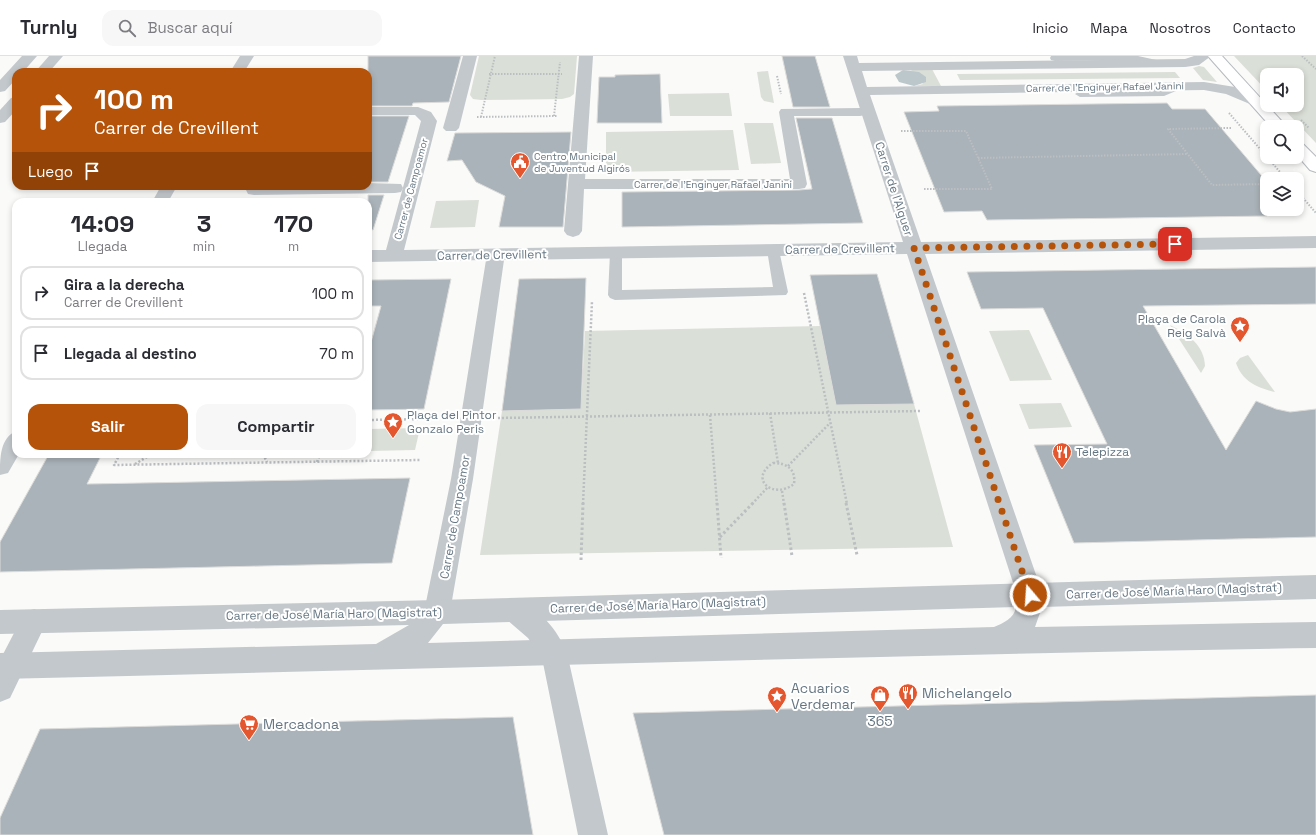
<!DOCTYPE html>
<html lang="es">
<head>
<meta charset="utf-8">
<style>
  body { margin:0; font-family:"Space Grotesk",sans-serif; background:#f7f7f7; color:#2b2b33; height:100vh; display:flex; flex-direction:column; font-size:15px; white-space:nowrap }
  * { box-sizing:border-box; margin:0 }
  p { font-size:13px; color:#7c7c81 }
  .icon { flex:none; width:22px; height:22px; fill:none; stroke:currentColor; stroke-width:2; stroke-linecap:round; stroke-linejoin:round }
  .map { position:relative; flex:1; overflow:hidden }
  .panel { position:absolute; left:12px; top:142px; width:360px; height:260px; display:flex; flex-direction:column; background:#fff; border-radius:12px; box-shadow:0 2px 6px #0003 }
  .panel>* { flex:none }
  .banner { position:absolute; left:12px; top:12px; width:360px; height:122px; border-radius:12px; box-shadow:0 2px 6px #0003; background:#b45309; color:#fff; overflow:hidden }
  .tools { position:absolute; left:1260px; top:12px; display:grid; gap:8px }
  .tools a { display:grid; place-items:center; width:44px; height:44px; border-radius:8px; background:#fff; box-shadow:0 2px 6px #0003; font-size:20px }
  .pin { position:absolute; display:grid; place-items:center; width:34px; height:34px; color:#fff; margin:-17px; border-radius:8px; box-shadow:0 2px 6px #0006 }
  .me { position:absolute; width:44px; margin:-22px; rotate:342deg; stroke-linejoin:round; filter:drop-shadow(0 0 3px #0008) }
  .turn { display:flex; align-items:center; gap:14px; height:84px; padding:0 16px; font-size:18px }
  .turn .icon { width:52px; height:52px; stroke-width:2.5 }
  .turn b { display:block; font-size:28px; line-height:34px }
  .then { display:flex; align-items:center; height:38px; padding:0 16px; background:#0003; gap:8px; font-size:15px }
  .eta { display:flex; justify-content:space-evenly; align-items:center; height:68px; text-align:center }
  .eta b { font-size:24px; font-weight:800; line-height:28px }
  .cta { display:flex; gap:8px; margin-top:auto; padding:8px 16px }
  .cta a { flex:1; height:46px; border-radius:12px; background:#b45309; color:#fff; font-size:16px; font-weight:800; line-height:46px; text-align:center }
  .cta a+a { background:#f7f7f7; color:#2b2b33 }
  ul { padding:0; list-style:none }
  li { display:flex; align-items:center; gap:12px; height:54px; margin:0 8px 6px; padding:0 8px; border:2px solid #e1e1e2; border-radius:12px }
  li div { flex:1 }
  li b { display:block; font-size:15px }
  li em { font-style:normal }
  header { display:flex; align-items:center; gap:24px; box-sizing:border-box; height:56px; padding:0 20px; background:#fff; border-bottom:1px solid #e1e1e2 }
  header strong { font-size:19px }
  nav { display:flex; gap:22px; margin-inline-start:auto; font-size:14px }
  .search { width:280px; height:36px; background:#f7f7f7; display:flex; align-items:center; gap:10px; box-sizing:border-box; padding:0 14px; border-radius:12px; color:#7c7c81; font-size:15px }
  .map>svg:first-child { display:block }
</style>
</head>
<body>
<header>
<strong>Turnly</strong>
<div class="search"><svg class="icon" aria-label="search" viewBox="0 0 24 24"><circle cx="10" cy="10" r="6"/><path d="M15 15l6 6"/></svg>Buscar aquí</div>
<nav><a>Inicio</a><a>Mapa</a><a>Nosotros</a><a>Contacto</a></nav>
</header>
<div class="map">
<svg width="1316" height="779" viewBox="0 0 1316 779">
  <rect width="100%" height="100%" fill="#fafaf8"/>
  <g fill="#dadfd7">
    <polygon points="479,0 577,0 574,38 570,41 562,43 481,44 473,43 470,39"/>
    <polygon points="1234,0 1316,0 1316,87 1280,49 1297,49 1297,19 1267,19 1267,35"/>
    <polygon points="1199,10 1204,11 1217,26 1203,24 1193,12"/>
    <polygon points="932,13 941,30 914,30 923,28 911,14"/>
    <polygon points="768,15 774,47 764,45 761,41 757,16"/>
    <polygon points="1175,16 1180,22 960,24 957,18"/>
    <polygon points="729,37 732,60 670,60 668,38"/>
    <polygon points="744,67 773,67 781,107 751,108"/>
    <polygon points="733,74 739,114 606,116 606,76"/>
    <polygon points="479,144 475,171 430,172 436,145"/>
    <path d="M1170,269C1188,278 1204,289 1205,310L1201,317Z"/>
    <polygon points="820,270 836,349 914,348 953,491 480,499 502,355 581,353 585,275"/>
    <polygon points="1029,274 1052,324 1010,325 989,275"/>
    <path d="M1248,299L1275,336C1257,332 1242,325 1236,307L1240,302Z"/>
    <polygon points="1061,347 1072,371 1029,373 1019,348"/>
    <polygon points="420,372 415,394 368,395 368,373"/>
  </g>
  <polygon fill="#bbc7cb" points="903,14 919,16 926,21 926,26 914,30 899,26 895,19"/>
  <g fill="#aab3b9" stroke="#dcdcda">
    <polygon points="368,0 461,0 449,46 413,47 412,50 368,50"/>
    <polygon points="782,0 815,0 830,51 793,51"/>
    <polygon points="660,18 662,67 597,67 599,21 615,21 615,19"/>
    <polygon points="1167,47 1172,53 1205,53 1267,126 1267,160 987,164 982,155 944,156 904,56 939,55 937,50"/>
    <polygon points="368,60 409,60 388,126 368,126"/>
    <polygon points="796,62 832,62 863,167 622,171 622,136 799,134 812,133"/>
    <polygon points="571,76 563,171 499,171 505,140 476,126 462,104 447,105 455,77"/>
    <polygon points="368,139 384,139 373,174 368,173"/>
    <polygon points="1316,211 1316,248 1143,250 1226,394 1256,345 1276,353 1290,356 1316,353 1316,481 1074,487 1034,389 1107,388 1043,252 981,253 967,216"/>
    <polygon points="877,218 914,348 836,349 810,219"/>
    <polygon points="586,222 581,353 502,355 519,223"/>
    <polygon points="451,223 424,353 368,354 368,297 381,250 368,250 368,224"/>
    <polygon points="49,398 102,398 87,428 410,422 392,507 0,516 0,486"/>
    <polygon points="1316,639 1316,779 664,779 633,657"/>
    <polygon points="513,661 533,779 0,779 0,762 40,673"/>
  </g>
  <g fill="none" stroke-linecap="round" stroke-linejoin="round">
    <defs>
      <g id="primary">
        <polygon points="1208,0 1222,0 1287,71 1271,71"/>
        <polygon points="1297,85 1302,87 1316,101 1316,116 1310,114 1297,99"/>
      </g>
    </defs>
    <use href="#primary" stroke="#b5babe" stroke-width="2"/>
    <g stroke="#bbbfc2" stroke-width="2" stroke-dasharray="1.5 1.5" stroke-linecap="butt">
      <polyline points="1302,0 1316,13"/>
      <polyline points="489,18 562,18"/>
      <polyline points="777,20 781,38"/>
      <polyline points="1229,57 1267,101"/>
      <polyline points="554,60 560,6"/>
      <polyline points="477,61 558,60"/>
      <polyline points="481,61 495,0"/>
      <polyline points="1301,64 1309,72"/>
      <polyline points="1231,72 1168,73 1212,129 1267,128"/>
      <polyline points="901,75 966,75 992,133 924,133"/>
      <polyline points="1267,101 1286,123"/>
      <polyline points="978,102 1188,98"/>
      <polyline points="1297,135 1316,157"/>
    </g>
    <g stroke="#bbbfc2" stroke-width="2.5" stroke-dasharray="2 2" stroke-linecap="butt">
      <polyline points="804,237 847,448"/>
      <polyline points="770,357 778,407"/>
      <polyline points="710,359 717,448"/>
      <polyline points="498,362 921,355"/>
      <polyline points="368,364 428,363"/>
      <polyline points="120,398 114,409 420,404"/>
      <polyline points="263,398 267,406"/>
      <polyline points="317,406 320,398"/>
      <path d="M773,407C787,407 796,413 794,428C773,444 748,423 773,407Z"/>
      <polyline points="135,408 152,398"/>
      <polyline points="788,410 830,367"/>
      <polyline points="782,435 784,448"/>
      <polyline points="583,448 592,245"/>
      <polyline points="752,448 768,431"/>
    </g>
    <g stroke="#bbbfc2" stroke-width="3" stroke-dasharray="2.5 2.5" stroke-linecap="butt">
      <polyline points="717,447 721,502"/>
      <polyline points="784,447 792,500"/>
      <polyline points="846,447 857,499"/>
      <polyline points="720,481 753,447"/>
      <polyline points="581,504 583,447"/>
    </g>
    <g fill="#c3c8cc" fill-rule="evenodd">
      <polygon points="1051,0 1138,0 1161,5 1162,7 1157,10 1128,4 1055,5 1051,4 1050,2"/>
      <polygon points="1179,27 1184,30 1183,32 1164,40 1080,41 1075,38 1080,35 1162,34"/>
      <polygon points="773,190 778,191 779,194 788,236 786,239 615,244 610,242 608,239 610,197 611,194 621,194 622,197 622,234 773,231 767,194 768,191"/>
    </g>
    <g fill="#c3c8cc" fill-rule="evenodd">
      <polygon points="463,0 477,0 459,72 456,75 446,75 443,72"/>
      <polygon points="579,0 593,0 585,123 790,123 779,56 781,53 860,52 865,53 867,56 865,59 860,60 794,60 807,128 805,132 799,133 584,133 582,175 579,179 573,181 567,179 564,175"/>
      <polygon points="368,127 401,128 403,132 401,136 395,137 254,139 248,138 246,134 248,130 368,130"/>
    </g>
    <g fill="#c3c8cc" fill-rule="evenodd">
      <polygon points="240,0 254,0 244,16 230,16"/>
      <polygon points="843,0 857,0 859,7 1185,3 1194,0 1211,0 1199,9 1185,11 862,15 867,31 1204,26 1235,31 1262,44 1264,47 1262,50 1257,51 1226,38 1204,34 870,39 921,186 1316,180 1316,192 925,198 1043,539 1039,547 1030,551 1021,547 1017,539 907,198 504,204 473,423 450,556 446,565 437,568 428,565 424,556 451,423 486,204 368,206 368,194 386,194 421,65 415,59 368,59 368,51 418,51 431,56 437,65 404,194 903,186"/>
      <polygon points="161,130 177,130 168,146 152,146"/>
      <path d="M16,375V398H19L8,417L0,419C0,402 0,382 16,375Z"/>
      <path d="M515,542C538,551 558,574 567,597L608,779H578L542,602L528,582L506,563L502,554L506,545Z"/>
      <polygon points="34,553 43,556 47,565 10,642 0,646 0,604 25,556"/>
    </g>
    <g fill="#c3c8cc" fill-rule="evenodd">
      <polygon points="22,0 37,0 23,16 16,16 16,23 5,35 0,36 0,24"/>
      <polygon points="49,0 63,0 49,16 35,16"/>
      <polygon points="16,41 16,54 5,66 0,67 0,54 11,42"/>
      <path d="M1316,519V543L1042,551L1035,571L1316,566V592C877,599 439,613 0,623V597L376,588L409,569L0,578V554L437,544ZM1016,551C1014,563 1003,567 994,571L428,587L443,568Z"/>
    </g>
    <use href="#primary" fill="#fff" fill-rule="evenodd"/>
  </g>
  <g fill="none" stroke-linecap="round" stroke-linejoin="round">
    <polyline stroke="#b45309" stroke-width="7" stroke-dasharray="0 12.6" points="1030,539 914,192 1175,188"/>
  </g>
  <defs>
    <symbol id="civic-pin" viewBox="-11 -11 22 30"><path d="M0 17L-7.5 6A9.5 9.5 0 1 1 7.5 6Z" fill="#e4572e" stroke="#fff"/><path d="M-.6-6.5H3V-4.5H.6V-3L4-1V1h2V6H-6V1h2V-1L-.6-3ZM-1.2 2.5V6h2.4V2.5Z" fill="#fff"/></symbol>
    <symbol id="sight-pin" viewBox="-11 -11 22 30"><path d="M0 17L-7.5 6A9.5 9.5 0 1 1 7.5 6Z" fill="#e4572e" stroke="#fff"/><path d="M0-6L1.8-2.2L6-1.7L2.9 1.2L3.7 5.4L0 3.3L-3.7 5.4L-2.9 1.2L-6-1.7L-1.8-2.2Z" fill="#fff"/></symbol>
    <symbol id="restaurant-pin" viewBox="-11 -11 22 30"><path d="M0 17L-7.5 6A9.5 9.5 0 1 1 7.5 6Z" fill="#e4572e" stroke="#fff"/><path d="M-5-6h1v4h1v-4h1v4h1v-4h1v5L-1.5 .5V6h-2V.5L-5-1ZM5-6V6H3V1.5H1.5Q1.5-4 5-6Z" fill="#fff"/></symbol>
    <symbol id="shop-pin" viewBox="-11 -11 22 30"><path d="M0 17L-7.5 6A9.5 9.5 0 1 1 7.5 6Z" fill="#e4572e" stroke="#fff"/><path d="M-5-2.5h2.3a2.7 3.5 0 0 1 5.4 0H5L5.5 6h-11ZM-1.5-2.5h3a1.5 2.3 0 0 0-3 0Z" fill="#fff"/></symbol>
    <symbol id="supermarket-pin" viewBox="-11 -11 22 30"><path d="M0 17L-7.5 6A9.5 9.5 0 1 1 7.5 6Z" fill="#e4572e" stroke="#fff"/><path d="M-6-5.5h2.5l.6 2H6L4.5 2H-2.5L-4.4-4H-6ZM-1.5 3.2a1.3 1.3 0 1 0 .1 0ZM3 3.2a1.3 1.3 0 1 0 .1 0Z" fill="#fff"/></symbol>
  </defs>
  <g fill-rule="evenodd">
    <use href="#civic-pin" x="509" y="95" width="22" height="30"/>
    <use href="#sight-pin" x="1229" y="259" width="22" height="30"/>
    <use href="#sight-pin" x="382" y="355" width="22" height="30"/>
    <use href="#restaurant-pin" x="1051" y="385" width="22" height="30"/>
    <use href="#restaurant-pin" x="897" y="626" width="22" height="30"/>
    <use href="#shop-pin" x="869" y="628" width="22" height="30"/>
    <use href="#sight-pin" x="766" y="629" width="22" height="30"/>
    <use href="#supermarket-pin" x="238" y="657" width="22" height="30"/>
  </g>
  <g text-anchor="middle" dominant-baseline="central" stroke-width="4" stroke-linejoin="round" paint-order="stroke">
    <g font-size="10" fill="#657683" stroke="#fff">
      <text transform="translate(1105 31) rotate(-1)">Carrer de l'Enginyer Rafael Janini</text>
      <text x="713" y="128">Carrer de l'Enginyer Rafael Janini</text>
      <text transform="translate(411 133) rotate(-75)">Carrer de Campoamor</text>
    </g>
    <g font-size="10" fill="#657683" stroke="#fff" text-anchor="start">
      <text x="534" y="100">Centro Municipal<tspan x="534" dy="12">de Juventud Algirós</tspan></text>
    </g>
    <g font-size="12" fill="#657683" stroke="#fff">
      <text transform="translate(894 133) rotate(72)">Carrer de l'Alguer</text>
      <text transform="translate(840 193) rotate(-1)">Carrer de Crevillent</text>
      <text transform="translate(492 199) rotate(-1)">Carrer de Crevillent</text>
      <text transform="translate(455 461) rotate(-80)">Carrer de Campoamor</text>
      <text transform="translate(1174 535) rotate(-2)">Carrer de José María Haro (Magistrat)</text>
      <text transform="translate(658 549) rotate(-2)">Carrer de José María Haro (Magistrat)</text>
      <text transform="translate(334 558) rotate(-1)">Carrer de José María Haro (Magistrat)</text>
    </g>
    <g font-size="12" fill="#657683" stroke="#fff" text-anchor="start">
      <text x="1226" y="263" text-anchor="end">Plaça de Carola<tspan x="1226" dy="14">Reig Salvà</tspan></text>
      <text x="407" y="359">Plaça del Pintor<tspan x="407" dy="14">Gonzalo Peris</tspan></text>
      <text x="1076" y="396">Telepizza</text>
    </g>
    <g font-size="14" fill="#657683" stroke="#fff" text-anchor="start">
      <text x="791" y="632">Acuarios<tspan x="791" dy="16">Verdemar</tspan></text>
      <text x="922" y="637">Michelangelo</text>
      <text x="880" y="665" text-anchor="middle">365</text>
      <text x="263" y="668">Mercadona</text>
    </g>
  </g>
</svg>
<div class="tools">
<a><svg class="icon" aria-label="sound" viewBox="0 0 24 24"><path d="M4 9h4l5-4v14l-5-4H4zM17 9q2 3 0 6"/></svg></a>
<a><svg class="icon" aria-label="search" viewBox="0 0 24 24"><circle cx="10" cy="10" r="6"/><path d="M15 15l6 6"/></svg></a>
<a><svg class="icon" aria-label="layers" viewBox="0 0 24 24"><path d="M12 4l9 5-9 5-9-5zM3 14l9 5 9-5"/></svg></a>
</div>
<div class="pin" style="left:1175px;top:188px;background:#d93025"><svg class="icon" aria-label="arrive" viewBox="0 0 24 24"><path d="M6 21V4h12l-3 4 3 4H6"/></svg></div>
<svg class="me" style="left:1030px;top:539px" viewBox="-20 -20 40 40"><circle r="17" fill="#b45309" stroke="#fff" stroke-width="3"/><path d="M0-11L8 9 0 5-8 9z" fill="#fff"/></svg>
<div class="banner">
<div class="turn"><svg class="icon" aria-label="right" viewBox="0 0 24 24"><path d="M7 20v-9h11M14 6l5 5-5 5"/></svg><div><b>100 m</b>Carrer de Crevillent</div></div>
<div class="then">Luego<svg class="icon" aria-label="arrive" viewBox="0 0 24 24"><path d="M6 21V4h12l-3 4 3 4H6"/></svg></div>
</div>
<section class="panel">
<div class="eta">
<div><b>14:09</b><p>Llegada</p></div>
<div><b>3</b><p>min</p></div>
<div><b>170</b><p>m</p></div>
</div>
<ul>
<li><svg class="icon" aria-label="right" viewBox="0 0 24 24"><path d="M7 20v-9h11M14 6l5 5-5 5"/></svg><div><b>Gira a la derecha</b><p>Carrer de Crevillent</p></div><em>100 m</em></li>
<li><svg class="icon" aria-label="arrive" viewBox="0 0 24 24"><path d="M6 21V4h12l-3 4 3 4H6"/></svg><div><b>Llegada al destino</b></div><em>70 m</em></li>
</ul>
<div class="cta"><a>Salir</a><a>Compartir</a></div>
</section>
</div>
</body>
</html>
